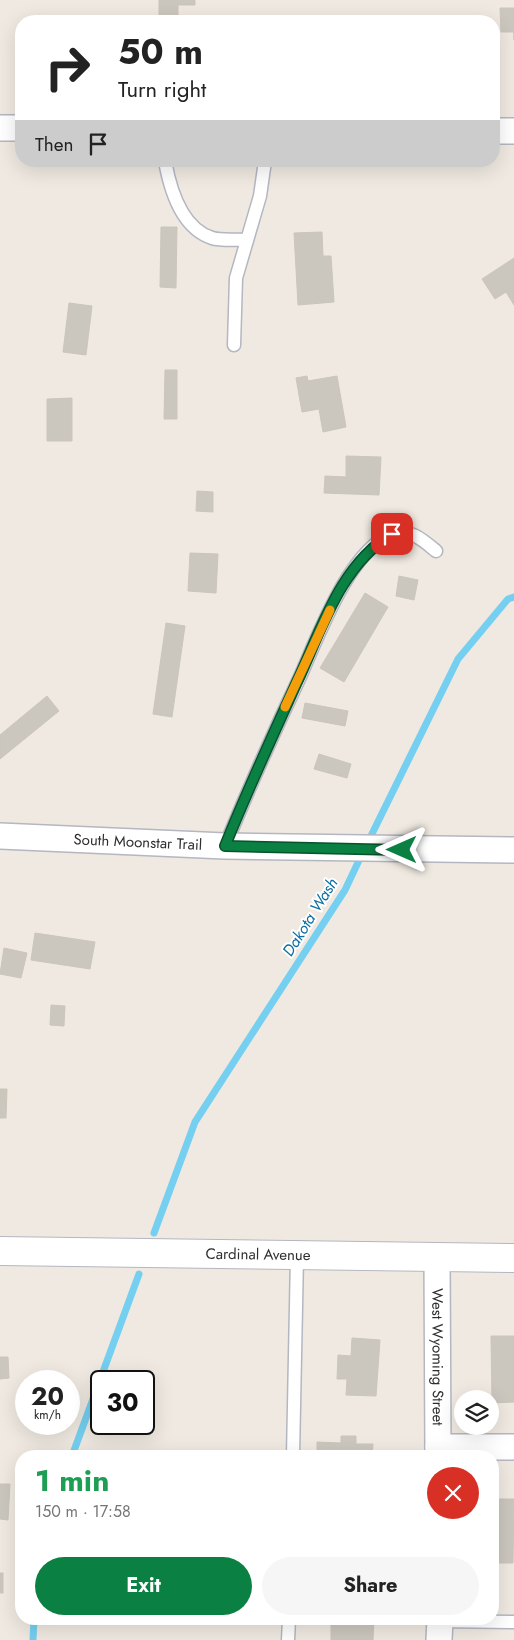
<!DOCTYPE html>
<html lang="en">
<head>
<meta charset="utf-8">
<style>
  body { margin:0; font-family:Jost,sans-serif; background:#f6f6f6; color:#222; height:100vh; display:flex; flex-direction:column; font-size:19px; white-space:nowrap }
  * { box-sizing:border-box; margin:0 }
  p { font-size:16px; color:#767676 }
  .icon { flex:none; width:28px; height:28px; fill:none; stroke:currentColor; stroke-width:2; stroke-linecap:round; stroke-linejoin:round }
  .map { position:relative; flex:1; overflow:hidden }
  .sheet { position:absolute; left:15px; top:1450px; width:484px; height:175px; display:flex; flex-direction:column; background:#fff; border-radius:20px; box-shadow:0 5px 20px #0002 }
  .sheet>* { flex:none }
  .guide { position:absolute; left:15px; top:15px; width:485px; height:152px; border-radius:20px; box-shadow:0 5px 20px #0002; background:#fff; color:#222; overflow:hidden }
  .fabs { position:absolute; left:454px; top:1390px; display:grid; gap:10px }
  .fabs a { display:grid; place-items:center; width:45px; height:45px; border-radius:50%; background:#fff; box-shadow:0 5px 20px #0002; font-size:25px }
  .speed { position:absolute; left:15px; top:1370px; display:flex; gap:10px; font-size:25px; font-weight:700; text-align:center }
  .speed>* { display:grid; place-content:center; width:65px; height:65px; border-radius:50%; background:#fff; box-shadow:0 5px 20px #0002; line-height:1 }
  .speed small { font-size:12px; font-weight:400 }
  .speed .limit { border:2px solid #111; border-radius:8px; background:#fff; color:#111 }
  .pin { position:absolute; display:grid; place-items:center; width:42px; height:42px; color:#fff; margin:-21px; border-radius:10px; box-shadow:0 2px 8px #0006 }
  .me { position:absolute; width:55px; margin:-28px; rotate:270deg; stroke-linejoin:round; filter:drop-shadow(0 0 4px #0008) }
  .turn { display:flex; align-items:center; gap:18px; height:105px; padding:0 20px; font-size:22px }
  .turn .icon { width:65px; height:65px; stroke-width:2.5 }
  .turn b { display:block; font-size:35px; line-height:42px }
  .then { display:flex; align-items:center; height:48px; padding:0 20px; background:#0003; gap:10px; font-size:19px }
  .round { display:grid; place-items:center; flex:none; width:52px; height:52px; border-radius:26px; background:#f6f6f6 }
  .summary { display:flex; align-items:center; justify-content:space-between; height:85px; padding:0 20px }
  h1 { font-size:30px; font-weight:700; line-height:38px; color:#1e9e55 }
  .action { display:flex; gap:10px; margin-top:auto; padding:10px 20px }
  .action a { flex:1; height:58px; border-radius:30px; background:#0b8043; color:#fff; font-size:20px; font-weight:700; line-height:58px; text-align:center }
  .action a+a { background:#f6f6f6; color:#222 }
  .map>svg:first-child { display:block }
</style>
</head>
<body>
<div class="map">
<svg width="514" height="1640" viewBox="0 0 514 1640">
  <rect width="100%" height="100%" fill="#efe9e1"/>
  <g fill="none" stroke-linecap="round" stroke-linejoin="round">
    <g stroke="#75cff0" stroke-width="7">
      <polyline points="367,844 458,659 508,599 514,597"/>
      <polyline points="154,1233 195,1122 345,890 362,854"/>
      <polyline points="72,1456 139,1274"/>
      <polyline points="33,1640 34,1619"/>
    </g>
  </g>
  <g fill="#cbc7bf" stroke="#cbc5ba">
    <polygon points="159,0 195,0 195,5 178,5 178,21 159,21"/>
    <polygon points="500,8 514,8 514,40 514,32 501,32"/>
    <polygon points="161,227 177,227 176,288 160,287"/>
    <polygon points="322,232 323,256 331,256 334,302 298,305 294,233"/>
    <polygon points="514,258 514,305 506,292 495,299 482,279"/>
    <polygon points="69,303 92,306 86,355 63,352"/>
    <polygon points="165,370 177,370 177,419 164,419"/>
    <polygon points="307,376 308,381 337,376 346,427 323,432 319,409 302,412 296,378"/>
    <polygon points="72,398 72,441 47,441 47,399"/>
    <polygon points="346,456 381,457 379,495 324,493 325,476 346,477"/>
    <polygon points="197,491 213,492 213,512 196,511"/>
    <polygon points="190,553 218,554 216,593 188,591"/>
    <polygon points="399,576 418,580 414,600 396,596"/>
    <polygon points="365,593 388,607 344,682 320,668"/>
    <polygon points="166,623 185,626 172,717 153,714"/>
    <polygon points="47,696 59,711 0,759 0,735"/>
    <polygon points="305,703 348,711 345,726 302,718"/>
    <polygon points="319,754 351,764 347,778 314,769"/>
    <polygon points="35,933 95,942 90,969 31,960"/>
    <polygon points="4,948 27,953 21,978 0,974"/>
    <polygon points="51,1005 65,1006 64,1026 50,1025"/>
    <polygon points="0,1089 7,1089 6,1118 0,1118"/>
    <polygon points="491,1336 514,1336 514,1402 492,1403"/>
    <polygon points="352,1338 380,1340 376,1396 346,1395 347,1379 337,1379 338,1355 351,1356"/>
    <polygon points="0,1357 8,1357 9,1378 0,1379"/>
    <polygon points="341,1436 356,1436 356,1444 373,1444 372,1456 317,1456 317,1442 341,1443"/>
    <polygon points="0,1484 10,1484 8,1520 0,1519"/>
    <polygon points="492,1499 514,1499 513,1563 492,1563"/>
    <rect x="0" y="1573" width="3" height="20"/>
    <polygon points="359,1619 374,1619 373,1640 331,1640 331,1621 359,1621"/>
  </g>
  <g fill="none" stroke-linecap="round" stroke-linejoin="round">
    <defs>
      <g id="service">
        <path d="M165,161C170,189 181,228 212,238C222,241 236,239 247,240"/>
        <polyline points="234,345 236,278 260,196 265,161"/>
        <path d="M225,846C248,790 273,734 299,679C317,639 349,550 392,534C410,528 423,540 436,551"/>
        <polyline points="293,1456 297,1256"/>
        <polyline points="440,1621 514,1622"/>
        <polyline points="288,1640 289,1619"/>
      </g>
      <g id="minor">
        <polyline points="0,128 21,128"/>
        <polyline points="494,131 514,131"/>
        <path id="s1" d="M0,836L225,846L514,850"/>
        <path id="s2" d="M437,1258L438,1456"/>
        <polyline points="438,1447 514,1447"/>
        <polyline points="439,1640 440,1619"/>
      </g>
      <g id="secondary">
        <path id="s3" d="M0,1251L514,1258"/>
      </g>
    </defs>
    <use href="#service" stroke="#b4b7c1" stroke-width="15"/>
    <use href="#minor" stroke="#b4b7c1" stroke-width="28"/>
    <use href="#secondary" stroke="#b4b7c1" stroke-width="30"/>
    <use href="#service" stroke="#fff" stroke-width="12"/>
    <use href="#minor" stroke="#fff" stroke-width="25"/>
    <use href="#secondary" stroke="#fff" stroke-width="28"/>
  </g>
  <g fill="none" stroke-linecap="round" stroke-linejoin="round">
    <defs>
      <path id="route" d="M392,534C340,565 321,631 297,682C272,737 247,791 225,846L402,850"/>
    </defs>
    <use href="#route" stroke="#07532c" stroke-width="12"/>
    <use href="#route" stroke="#0b8043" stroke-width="9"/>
    <polyline stroke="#f59e0b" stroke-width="9" points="285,707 330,610"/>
  </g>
  <g text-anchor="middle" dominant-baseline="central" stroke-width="4" stroke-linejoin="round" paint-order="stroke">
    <g font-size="15" fill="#2e2e2e" stroke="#fff">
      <text stroke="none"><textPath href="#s1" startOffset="138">South Moonstar Trail</textPath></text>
      <text stroke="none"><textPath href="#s3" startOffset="258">Cardinal Avenue</textPath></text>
      <text stroke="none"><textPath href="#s2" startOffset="99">West Wyoming Street</textPath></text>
    </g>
    <g font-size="16" font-style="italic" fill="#0d6fa3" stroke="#fff">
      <text transform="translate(310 917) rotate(-58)">Dakota Wash</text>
    </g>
  </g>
</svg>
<div class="fabs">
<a><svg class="icon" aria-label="layers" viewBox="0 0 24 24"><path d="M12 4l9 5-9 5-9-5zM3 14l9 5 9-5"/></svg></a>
</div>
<div class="speed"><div>20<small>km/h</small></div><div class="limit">30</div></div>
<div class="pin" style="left:392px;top:534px;background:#d93025"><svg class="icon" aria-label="arrive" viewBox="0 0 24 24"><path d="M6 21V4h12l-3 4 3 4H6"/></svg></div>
<svg class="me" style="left:402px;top:850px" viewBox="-20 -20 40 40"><path d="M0-17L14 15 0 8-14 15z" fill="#0b8043" stroke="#fff" stroke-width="4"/></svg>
<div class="guide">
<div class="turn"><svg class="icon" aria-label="right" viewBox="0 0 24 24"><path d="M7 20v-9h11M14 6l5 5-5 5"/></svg><div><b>50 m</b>Turn right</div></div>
<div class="then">Then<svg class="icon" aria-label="arrive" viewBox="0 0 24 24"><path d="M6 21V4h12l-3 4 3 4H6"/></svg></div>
</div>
<section class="sheet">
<div class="summary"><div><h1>1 min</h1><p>150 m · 17:58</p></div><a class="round" style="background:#d93025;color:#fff"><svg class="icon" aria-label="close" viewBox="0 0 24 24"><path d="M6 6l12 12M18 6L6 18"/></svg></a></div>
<div class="action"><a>Exit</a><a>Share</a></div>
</section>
</div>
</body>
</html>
